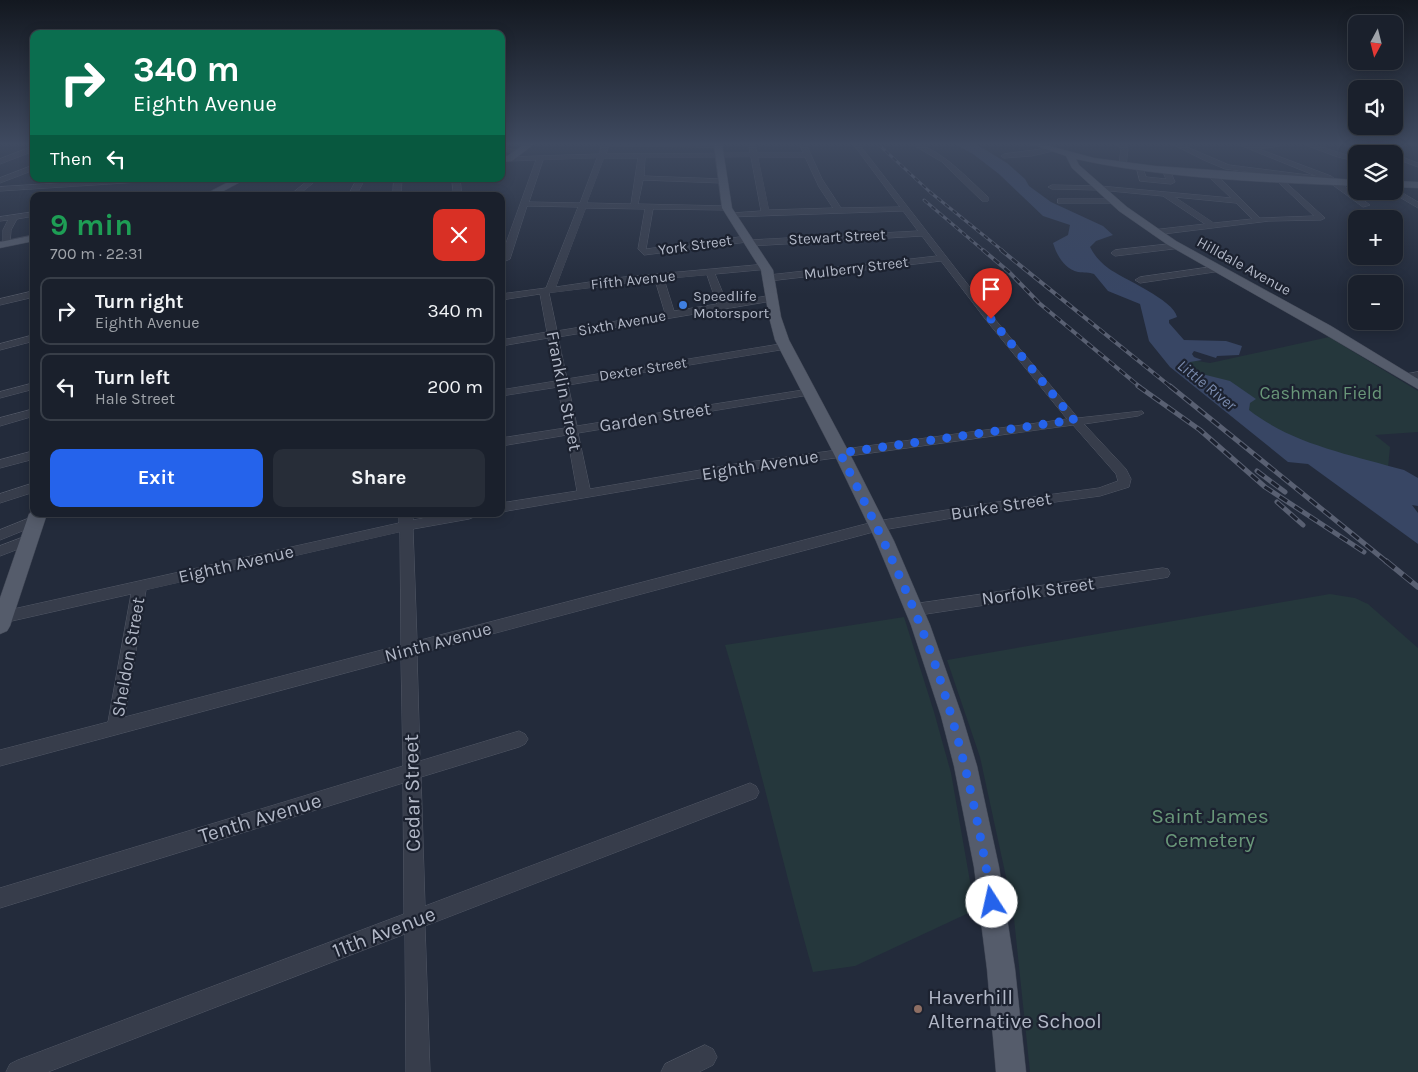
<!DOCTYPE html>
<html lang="en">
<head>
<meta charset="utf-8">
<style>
  body { margin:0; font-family:Karla,sans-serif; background:#272d38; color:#f1f3f6; height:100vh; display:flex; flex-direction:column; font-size:19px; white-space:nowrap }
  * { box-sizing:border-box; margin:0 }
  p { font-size:16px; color:#9fa3a9 }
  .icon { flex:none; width:28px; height:28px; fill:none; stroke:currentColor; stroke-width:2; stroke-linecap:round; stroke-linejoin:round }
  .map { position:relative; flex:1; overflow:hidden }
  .panel { position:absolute; left:30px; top:192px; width:475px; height:325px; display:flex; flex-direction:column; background:#1a202c; border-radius:10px; box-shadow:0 2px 12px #0003,0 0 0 1px #383e48 }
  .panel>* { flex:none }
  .top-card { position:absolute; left:30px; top:30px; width:475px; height:152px; border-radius:10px; box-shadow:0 2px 12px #0003,0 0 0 1px #383e48; background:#0b6e4f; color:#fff; overflow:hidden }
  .needle { width:32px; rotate:187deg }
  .fabs { position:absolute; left:1348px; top:15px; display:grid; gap:10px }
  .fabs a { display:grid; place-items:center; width:55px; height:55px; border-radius:10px; background:#1a202c; box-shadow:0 2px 12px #0003,0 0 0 1px #383e48; font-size:25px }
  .pin { position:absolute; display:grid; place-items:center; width:42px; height:42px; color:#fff; margin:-51px -21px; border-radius:50% 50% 50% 0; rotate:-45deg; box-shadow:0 0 5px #0007 }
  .pin .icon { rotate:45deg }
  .me { position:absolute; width:55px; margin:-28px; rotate:350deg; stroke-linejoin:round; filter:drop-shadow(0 0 4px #0008) }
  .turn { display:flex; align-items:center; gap:18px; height:105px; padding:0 20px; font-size:22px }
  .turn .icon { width:65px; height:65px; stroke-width:2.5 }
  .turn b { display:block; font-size:35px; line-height:42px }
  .then { display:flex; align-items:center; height:48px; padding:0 20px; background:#0003; gap:10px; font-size:19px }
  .round { display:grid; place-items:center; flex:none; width:52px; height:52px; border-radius:10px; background:#272d38 }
  .summary { display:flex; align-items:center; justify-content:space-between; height:85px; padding:0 20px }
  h1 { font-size:30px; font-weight:700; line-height:38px; color:#1e9e55 }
  .button { display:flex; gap:10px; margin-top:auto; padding:10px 20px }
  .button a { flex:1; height:58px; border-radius:10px; background:#2563eb; color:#fff; font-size:20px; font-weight:700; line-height:58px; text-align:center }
  .button a+a { background:#272d38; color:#f1f3f6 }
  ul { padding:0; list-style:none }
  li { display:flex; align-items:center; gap:15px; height:68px; margin:0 10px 8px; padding:0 10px; border:2px solid #383e48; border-radius:10px }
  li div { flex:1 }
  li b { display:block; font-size:19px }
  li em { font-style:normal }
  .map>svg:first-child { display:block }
</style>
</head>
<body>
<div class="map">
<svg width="1418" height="1072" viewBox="0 0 1418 1072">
  <rect width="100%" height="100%" fill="#232b3b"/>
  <g fill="#25373c">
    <polygon points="1329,337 1418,391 1418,432 1375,435 1390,447 1388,468 1350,460 1269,427 1183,364 1186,359 1210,363"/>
    <polygon points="1330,594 1355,598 1368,604 1418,648 1418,1072 1030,1072 1013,909 980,757 947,660"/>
    <path d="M904,617L934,712L951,773L975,910L855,966L813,972C782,863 758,753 725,645Z"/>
  </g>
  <path fill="#384664" d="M955,144H976L1007,163L1025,179L1029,186L1051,202L1103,226L1113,235L1096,241L1090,247C1094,255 1100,262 1108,268C1123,279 1174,300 1177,317L1169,320V323L1184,340L1226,341L1242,346L1239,355L1217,356L1216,358L1194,351L1192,354L1194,357L1202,360L1190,362L1189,367L1198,373L1230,381L1256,399L1250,403L1249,410C1292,444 1351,455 1404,470L1418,478V506L1412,505L1418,513V544L1308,464L1288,462L1170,367L1149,341L1140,304L1108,291L1094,274C1089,272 1084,273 1078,272C1065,269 1057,256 1053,243L1068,235L1070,225L1043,216L999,174L973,154Z"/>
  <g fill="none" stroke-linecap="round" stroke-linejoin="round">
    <defs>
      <g id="minor">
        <path d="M602,144L721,145L718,147L609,146L606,154L750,153L749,144H755L757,153H803L800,144H806L822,179L841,208L900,207L853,144H859L993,317L1078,418L1142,411L1144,413L1138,416L1084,424L1126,469L1131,479L1129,487L1100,496L1010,508L877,531L417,654L420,761L519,731L525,734L528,739L525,744L519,747L421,777L425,906L750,783L756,786L759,792L756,798L425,926L430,1072H406L405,934L48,1072H6L10,1064L18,1060L404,914L403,783L0,908V888L403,766L401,658L0,766V750L108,722L131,594L3,623L0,622V612L399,523V514H413V520L446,514H476L474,517L469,519L413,529L417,641L877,521L1010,500L1099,488L1118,481L1116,474L1073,425L741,471L501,512V503L577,491L567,435L501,446V438L565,428L558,387L501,396V390L556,381L548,338L501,346V340L547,332L540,294L501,300V294L546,288L578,207L527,206L510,259L501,263V257L536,160L509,161L505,159L509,157L599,154ZM751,157L761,211L732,213L728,215L729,217L903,211L918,231L750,240V237L747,236L646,249L653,209L727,210L731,208L727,206L638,204L643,180L722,183L726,181L722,179L644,176L645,158ZM758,157H805L819,187L833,208L769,210ZM597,158L580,203L529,202L543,160ZM604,158H638L631,204L587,203ZM586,208L645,209L638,249L644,255L747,242V245L750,246L922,236L937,256L769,275L764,278L769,281L941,261L986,320L1067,419L741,463L590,489L578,433L809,395L815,392L809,389L577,426L568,385L786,349L791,346L786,343L567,379L558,337L772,301L777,298L772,295L727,303L715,274L769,269V265L766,264L624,277L556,287ZM707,275L717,304L674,311L664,279ZM655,280L665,313L557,331L549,293ZM400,532L401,645L125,717L146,590Z"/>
        <path d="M912,144C937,144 970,181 988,197V201H982L942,162Z"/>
        <polygon points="1116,144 1123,144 1128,148 1126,167 1119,165 1121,149"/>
        <polygon points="1172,144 1180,144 1229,165 1316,176 1237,144 1245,144 1252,146 1282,144 1279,146 1259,149 1331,176 1370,205 1363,207 1326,180 1323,181 1225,169 1206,161"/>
        <path d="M1303,144C1321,144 1338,154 1356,157V161L1338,157Z"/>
        <polygon points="1357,144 1365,144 1390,154 1380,154"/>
        <polygon points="1414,144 1418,144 1418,146 1415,145"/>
        <polygon points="34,146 34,151 0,164 0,159"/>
        <polygon points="501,147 522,151 519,153 501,151"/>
        <polygon points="1051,148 1053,149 1053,151 1031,156 1004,158 1001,156 1004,154"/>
        <polygon points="1394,154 1418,163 1418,167 1394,158"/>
        <polygon points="34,165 34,170 0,183 0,178"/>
        <polygon points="1136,165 1142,165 1146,177 1166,179 1162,170 1169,168 1175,182 1171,184 1140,181"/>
        <path d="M1208,172H1214L1260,218L1314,216L1278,182V178H1281L1325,218L1321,220L1269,221L1155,235L1152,234V230L1205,224L1163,196L1100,190L1052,189L1048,187L1052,185L1100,186L1231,198L1208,176ZM1175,197L1236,203L1252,219L1214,223Z"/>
        <polygon points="125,179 160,179 156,181 0,191 0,187"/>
        <polygon points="310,179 318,179 297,196 289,196"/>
        <polygon points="357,179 365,179 356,196 348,196"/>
        <polygon points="394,179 402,179 401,196 393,196"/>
        <polygon points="452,179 460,179 462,196 454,196"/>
        <polygon points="1394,188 1418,202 1418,208 1391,192 1394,191"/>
        <polygon points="1058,199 1114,199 1118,201 1114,203 1058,203"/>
        <polygon points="34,212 34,216 17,219 11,230 10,244 3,246 3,230 8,220 0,221 0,217"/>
        <polygon points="1178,243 1181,244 1181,248 1115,256 1111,253 1115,250"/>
        <polygon points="1218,266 1222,269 1221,271 1140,283 1135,280 1140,277"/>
        <polygon points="34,291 34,297 0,305 0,299"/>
        <polygon points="34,335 34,341 0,350 0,344"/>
        <polygon points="1418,372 1418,378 1406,380 1401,377 1402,375"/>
        <polygon points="34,383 34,389 0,398 0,392"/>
        <polygon points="34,409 34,416 0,426 0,418"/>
        <polygon points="34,451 34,459 0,468 0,460"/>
        <polygon points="34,483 34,492 0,503 0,494"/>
        <polygon points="37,515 42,517 44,520 42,523 0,540 0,530"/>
        <polygon points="29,535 34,537 36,540 34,543 0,556 0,546"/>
        <polygon points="1163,568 1168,569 1170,573 1168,577 1163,578 913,616 908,614 905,610 908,606 913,604"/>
        <polygon points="705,1045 713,1049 717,1057 713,1065 699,1072 661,1072 665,1064"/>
      </g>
      <g id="major">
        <polygon points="525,144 534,144 512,161 501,162 501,156 507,156"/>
        <polygon points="714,144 722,144 732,208 773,270 781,317 789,340 853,460 894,541 930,625 962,716 977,766 999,867 1015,969 1026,1072 996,1072 987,969 974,867 954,766 941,716 911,625 876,541 837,460 775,340 769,317 761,270 722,208"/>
        <path d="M1031,144H1042L1094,158L1155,166L1356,180V186C1263,182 1167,179 1076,159L1079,165L1127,207L1176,241L1331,326L1418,379V389L1321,332L1168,245L1119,211L1072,168L1066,156Z"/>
        <polygon points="234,179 246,179 214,196 202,196"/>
        <polygon points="1394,181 1418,182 1418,188 1394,187"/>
        <polygon points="34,235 34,241 0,248 0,242"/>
        <polygon points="34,509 34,514 47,514 10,626 7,631 0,634 0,598 29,514"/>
      </g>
    </defs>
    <use href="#minor" stroke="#525866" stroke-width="1"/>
    <use href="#major" stroke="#404654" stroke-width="1"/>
    <use href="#minor" fill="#373d4b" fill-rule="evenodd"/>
    <use href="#major" fill="#555c6b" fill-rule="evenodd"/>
    <defs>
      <g id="rail-far3">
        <polyline points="878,144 930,192 1003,251"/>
        <polyline points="924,200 984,251"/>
      </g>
      <g id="rail-far2">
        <polyline points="983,250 1009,272 1039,303 1140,387"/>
        <polyline points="1001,250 1171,387"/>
      </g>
      <g id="rail-far1">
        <polyline points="1138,386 1200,430 1265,487 1364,552"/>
        <polyline points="1170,386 1387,562"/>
        <polyline points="1257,471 1285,492"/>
        <polyline points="1277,502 1303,525"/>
      </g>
      <polyline id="rail" points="1386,561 1418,587"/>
    </defs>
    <use href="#rail-far3" stroke="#596072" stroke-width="3"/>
    <use href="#rail-far2" stroke="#596072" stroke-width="4"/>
    <use href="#rail-far1" stroke="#596072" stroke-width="5"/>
    <use href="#rail" stroke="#596072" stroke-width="5.5"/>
    <use href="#rail-far3" stroke="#1c2230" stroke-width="2" stroke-dasharray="5" stroke-linecap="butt"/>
    <use href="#rail-far2" stroke="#1c2230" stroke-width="2.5" stroke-dasharray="7" stroke-linecap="butt"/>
    <use href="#rail-far1" stroke="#1c2230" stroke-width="3" stroke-dasharray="9" stroke-linecap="butt"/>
    <use href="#rail" stroke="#1c2230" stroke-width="4" stroke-dasharray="11" stroke-linecap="butt"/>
  </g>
  <linearGradient id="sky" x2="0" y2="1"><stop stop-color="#131820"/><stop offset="0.49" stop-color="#3f4a60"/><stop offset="1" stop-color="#3f4a60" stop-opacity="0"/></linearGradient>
  <rect width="1418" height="294" fill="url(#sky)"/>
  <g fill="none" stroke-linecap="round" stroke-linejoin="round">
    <path stroke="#2563eb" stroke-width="9" stroke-dasharray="0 16.2" d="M991,319L1074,420L840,453C875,522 910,593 936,667C962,744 979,822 992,902"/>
  </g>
  <circle fill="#3f7fe0" stroke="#1c2230" stroke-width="2" cx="683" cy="305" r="5"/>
  <circle fill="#8d6e63" stroke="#1c2230" stroke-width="2" cx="918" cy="1009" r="5"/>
  <g text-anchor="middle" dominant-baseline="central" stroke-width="4.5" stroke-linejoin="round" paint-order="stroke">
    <g font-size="15" fill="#b2b8c7" stroke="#1c2230">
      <text transform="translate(837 237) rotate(-3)">Stewart Street</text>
      <text transform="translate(695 245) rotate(-8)">York Street</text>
      <text transform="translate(1244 266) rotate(29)">Hilldale Avenue</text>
      <text transform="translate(856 268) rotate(-7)">Mulberry Street</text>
      <text transform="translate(633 280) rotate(-6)">Fifth Avenue</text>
      <text transform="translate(622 323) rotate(-10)">Sixth Avenue</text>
      <text transform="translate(643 369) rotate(-9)">Dexter Street</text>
    </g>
    <g font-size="15" fill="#b2b8c7" stroke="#1c2230" text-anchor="start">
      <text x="693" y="296">Speedlife<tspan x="693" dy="17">Motorsport</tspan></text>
    </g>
    <g font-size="16" font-style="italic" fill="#7a8bae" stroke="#1c2230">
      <text transform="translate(1207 385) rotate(39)">Little River</text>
    </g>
    <g font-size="18" fill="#b2b8c7" stroke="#1c2230">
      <text transform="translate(564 391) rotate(79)">Franklin Street</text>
      <text transform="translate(655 417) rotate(-9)">Garden Street</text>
      <text transform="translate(760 465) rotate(-9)">Eighth Avenue</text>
      <text transform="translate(1001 506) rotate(-9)">Burke Street</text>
      <text transform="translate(236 564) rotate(-13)">Eighth Avenue</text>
      <text transform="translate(1038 591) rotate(-8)">Norfolk Street</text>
      <text transform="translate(438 642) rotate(-15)">Ninth Avenue</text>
      <text transform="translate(128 657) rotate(-80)">Sheldon Street</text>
    </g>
    <g font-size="18" fill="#699779" stroke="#1c2230">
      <text x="1321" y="393">Cashman Field</text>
    </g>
    <g font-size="21" fill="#b2b8c7" stroke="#1c2230">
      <text transform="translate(412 793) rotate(-91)">Cedar Street</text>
      <text transform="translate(260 818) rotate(-17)">Tenth Avenue</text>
      <text transform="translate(384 932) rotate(-21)">11th Avenue</text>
    </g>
    <g font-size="21" fill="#699779" stroke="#1c2230">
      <text x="1210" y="816">Saint James<tspan x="1210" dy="24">Cemetery</tspan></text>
    </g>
    <g font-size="21" fill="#b2b8c7" stroke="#1c2230" text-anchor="start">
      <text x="928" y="997">Haverhill<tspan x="928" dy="24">Alternative School</tspan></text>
    </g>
  </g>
</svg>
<div class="fabs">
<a><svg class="needle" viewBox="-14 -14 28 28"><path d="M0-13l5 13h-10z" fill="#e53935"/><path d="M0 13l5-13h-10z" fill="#9fa3a9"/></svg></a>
<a><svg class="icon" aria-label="sound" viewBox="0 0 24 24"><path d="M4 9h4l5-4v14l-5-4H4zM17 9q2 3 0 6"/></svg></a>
<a><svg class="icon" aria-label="layers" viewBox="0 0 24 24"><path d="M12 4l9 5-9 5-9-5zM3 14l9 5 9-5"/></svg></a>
<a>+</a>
<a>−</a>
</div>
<div class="pin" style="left:991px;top:319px;background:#d93025"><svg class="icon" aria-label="arrive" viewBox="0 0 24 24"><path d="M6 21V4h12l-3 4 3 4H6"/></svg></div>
<svg class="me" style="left:992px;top:902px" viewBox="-20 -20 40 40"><circle r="19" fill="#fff"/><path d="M0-13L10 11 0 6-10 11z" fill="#2563eb"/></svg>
<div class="top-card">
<div class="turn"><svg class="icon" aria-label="right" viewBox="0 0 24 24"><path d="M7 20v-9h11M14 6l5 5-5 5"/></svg><div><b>340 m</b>Eighth Avenue</div></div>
<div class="then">Then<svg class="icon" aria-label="left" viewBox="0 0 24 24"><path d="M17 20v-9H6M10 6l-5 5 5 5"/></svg></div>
</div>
<section class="panel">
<div class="summary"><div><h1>9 min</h1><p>700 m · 22:31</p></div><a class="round" style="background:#d93025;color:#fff"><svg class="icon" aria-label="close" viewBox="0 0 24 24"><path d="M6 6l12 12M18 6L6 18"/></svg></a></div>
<ul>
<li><svg class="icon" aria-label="right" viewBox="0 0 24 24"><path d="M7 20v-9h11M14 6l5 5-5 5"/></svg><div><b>Turn right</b><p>Eighth Avenue</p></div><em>340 m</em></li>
<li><svg class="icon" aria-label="left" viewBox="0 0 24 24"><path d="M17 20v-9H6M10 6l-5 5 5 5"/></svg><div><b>Turn left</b><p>Hale Street</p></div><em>200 m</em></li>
</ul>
<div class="button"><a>Exit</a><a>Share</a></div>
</section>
</div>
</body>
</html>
